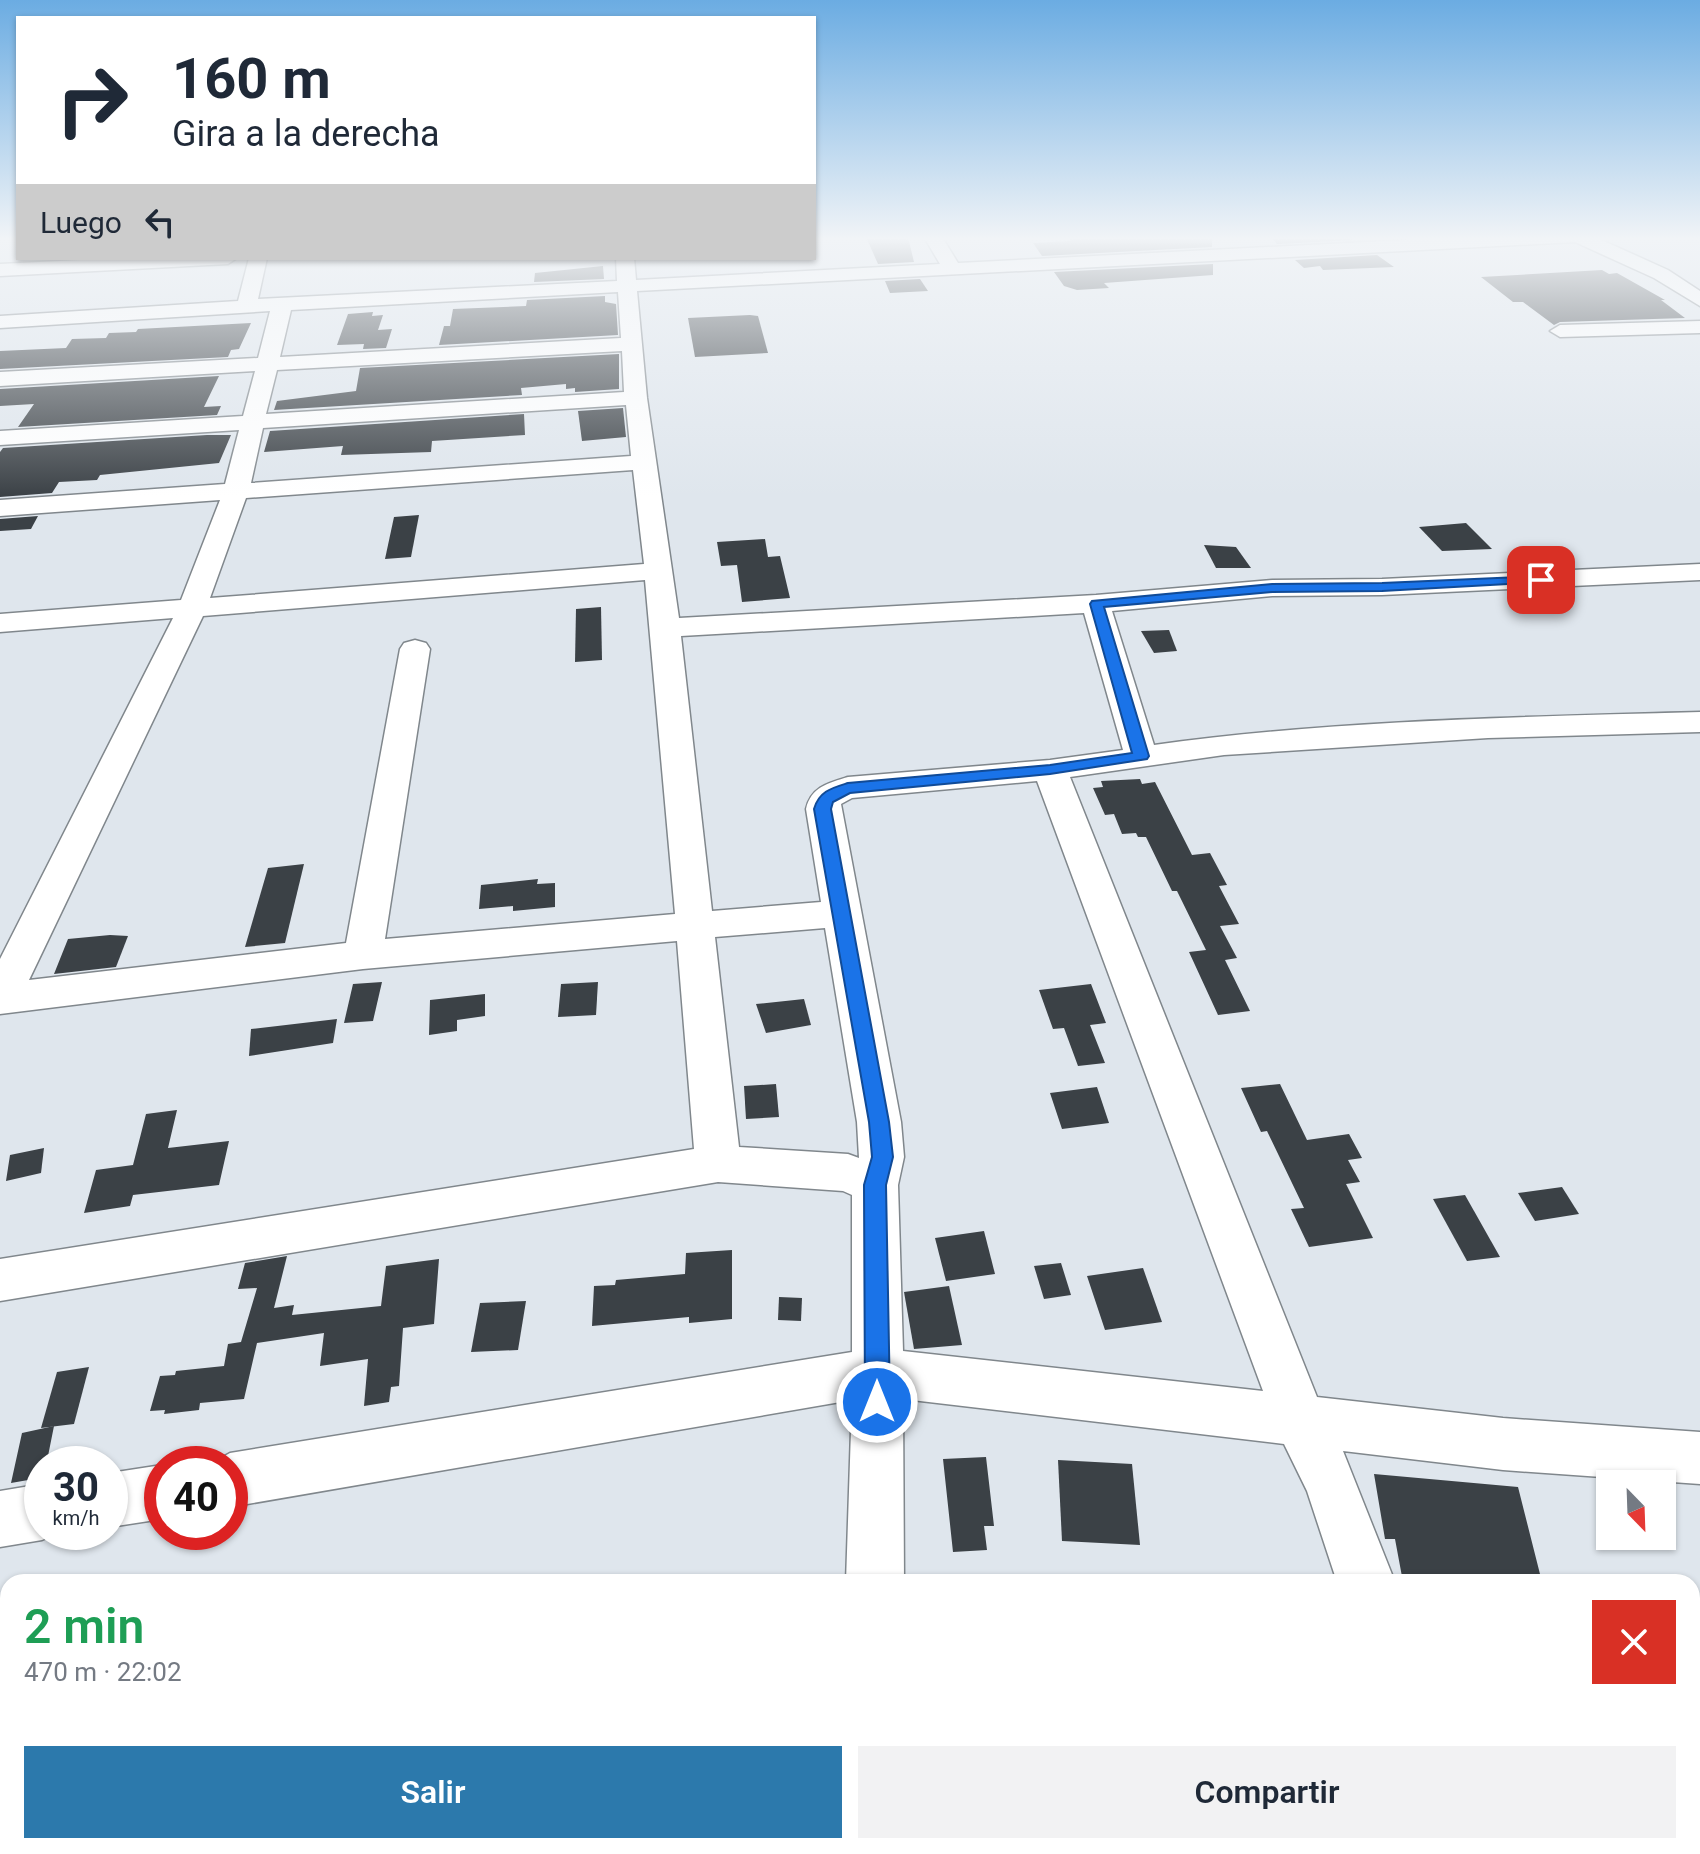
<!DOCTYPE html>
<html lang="es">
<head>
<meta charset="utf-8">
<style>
  body { margin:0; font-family:Roboto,sans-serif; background:#f2f2f3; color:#1f2937; height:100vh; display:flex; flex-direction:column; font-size:30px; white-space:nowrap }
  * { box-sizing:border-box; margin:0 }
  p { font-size:26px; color:#747a83 }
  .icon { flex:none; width:44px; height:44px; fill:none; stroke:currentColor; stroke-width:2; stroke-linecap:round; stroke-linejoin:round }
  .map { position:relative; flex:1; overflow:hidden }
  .drawer { position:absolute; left:0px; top:1574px; width:1700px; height:280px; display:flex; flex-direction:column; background:#fff; border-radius:24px 24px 0 0; box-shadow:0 2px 6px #0004 }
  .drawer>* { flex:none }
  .banner { position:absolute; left:16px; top:16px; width:800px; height:244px; border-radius:0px; box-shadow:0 2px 6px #0004; background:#fff; color:#1f2937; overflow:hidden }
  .needle { width:52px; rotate:157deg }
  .buttons { position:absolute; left:1596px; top:1470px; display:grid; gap:16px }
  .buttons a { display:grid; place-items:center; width:80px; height:80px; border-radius:0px; background:#fff; box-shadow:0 2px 6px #0004; font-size:40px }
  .speed { position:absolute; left:24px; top:1446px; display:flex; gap:16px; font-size:40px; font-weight:700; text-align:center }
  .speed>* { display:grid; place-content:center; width:104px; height:104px; border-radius:50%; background:#fff; box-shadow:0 2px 6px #0004; line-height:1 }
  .speed small { font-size:20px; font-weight:400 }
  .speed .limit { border:12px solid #d22; background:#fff; color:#111 }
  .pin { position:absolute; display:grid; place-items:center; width:68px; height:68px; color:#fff; margin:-34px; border-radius:16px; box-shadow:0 4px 12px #0006 }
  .me { position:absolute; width:88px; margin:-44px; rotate:0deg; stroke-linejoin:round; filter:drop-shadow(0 0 6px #0008) }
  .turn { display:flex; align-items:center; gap:28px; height:168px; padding:0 24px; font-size:36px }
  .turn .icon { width:104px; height:104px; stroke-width:2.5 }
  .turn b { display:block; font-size:56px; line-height:68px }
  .then { display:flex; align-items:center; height:76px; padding:0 24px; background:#0003; gap:16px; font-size:30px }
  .round { display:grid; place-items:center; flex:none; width:84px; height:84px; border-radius:0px; background:#f2f2f3 }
  .overview { display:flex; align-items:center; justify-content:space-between; height:136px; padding:0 24px }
  h1 { font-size:48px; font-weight:600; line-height:60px; color:#1e9e55 }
  .cta { display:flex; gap:16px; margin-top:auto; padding:16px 24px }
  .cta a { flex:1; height:92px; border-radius:0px; background:#2c79ac; color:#fff; font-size:32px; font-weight:600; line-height:92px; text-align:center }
  .cta a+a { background:#f2f2f3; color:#1f2937 }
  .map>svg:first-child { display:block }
</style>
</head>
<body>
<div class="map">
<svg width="1700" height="1854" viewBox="0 0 1700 1854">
  <rect width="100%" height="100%" fill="#dfe6ed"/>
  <g fill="#3b4146">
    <polygon points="866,237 908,237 914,262 878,264"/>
    <polygon points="1068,237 1212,237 1212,247 1042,256 1033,243 1071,241"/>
    <polygon points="1271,237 1349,237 1353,240 1277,244"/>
    <polygon points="1377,255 1394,267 1323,270 1320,266 1304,268 1295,260"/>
    <polygon points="1213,264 1213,275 1104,283 1109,288 1077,290 1064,286 1054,272"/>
    <polygon points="603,266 604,279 534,282 535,273"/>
    <polygon points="1602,270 1609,274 1617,273 1665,300 1661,300 1685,318 1560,322 1554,325 1523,302 1513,302 1481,277"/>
    <polygon points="920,279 928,291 890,293 885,281"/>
    <polygon points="605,296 605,302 616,304 618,335 439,345 444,326 450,326 453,309 526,306 527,300"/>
    <polygon points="373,312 372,316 383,315 378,330 392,329 386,348 363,349 364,344 337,345 348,314"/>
    <polygon points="750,315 758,316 768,353 695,357 688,318"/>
    <polygon points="251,323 239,349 231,350 228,357 0,369 0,351 66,348 72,339 106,338 109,333 136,332 138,329"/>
    <polygon points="619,354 619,389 575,392 575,388 566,389 566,384 521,388 522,395 274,410 277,401 356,391 360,368"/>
    <polygon points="219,376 204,407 221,406 217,415 18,427 34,404 0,406 0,389"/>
    <polygon points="623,408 626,437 582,441 578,411"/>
    <polygon points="524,414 525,435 432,441 431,452 341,455 343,446 264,452 270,431"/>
    <polygon points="207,435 231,435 219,463 100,475 97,480 59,482 52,493 0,497 0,452 3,448"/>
    <polygon points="419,515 411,557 385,559 394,517"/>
    <polygon points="38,516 31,529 0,531 0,519"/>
    <polygon points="1466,523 1492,549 1442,551 1419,527"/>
    <polygon points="765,539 768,557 780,556 790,598 742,602 737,565 721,566 717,542"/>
    <polygon points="1204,545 1236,547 1251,568 1216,568"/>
    <polygon points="601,607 602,660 575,662 576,609"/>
    <polygon points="1169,630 1177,651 1154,653 1141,631"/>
    <polygon points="1140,779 1142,784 1155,782 1192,855 1210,853 1227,885 1219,886 1239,924 1220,926 1237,958 1225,960 1250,1011 1218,1015 1189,952 1206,950 1177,891 1172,891 1146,837 1138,837 1136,833 1122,834 1114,814 1105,815 1093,788 1103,787 1101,781"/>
    <polygon points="304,864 285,943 245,947 268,868"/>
    <polygon points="538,879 537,884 555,883 555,907 513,911 513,906 479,909 481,885"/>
    <polygon points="110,935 128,936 116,967 54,974 68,939"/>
    <polygon points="382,982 373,1021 344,1023 353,984"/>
    <polygon points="598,982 596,1015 558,1017 561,984"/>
    <polygon points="1091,984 1106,1023 1090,1025 1105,1063 1078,1066 1064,1028 1053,1029 1039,990"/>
    <polygon points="485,994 485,1016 457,1020 457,1031 429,1035 430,1000"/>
    <polygon points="804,999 811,1025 766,1033 756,1004"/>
    <polygon points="337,1019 333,1043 249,1056 251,1029"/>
    <polygon points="776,1084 779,1117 746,1119 744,1086"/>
    <polygon points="1280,1084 1307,1140 1349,1134 1362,1158 1348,1160 1360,1182 1346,1184 1373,1238 1309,1247 1291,1209 1304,1208 1267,1131 1261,1132 1241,1088"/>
    <polygon points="1097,1087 1109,1123 1062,1129 1050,1093"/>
    <polygon points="177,1110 168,1148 229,1141 219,1185 133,1195 130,1206 84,1213 96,1170 133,1165 146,1114"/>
    <polygon points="44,1148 41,1173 6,1181 10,1155"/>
    <polygon points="1562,1187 1579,1214 1535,1221 1518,1193"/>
    <polygon points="1465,1195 1500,1257 1467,1261 1433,1199"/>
    <polygon points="984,1231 995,1274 946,1281 935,1238"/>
    <polygon points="732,1250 732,1319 689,1323 689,1317 592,1326 594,1286 615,1285 616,1280 685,1274 686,1253"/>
    <polygon points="287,1256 274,1308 294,1305 292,1315 381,1306 386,1266 439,1259 434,1324 403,1328 399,1386 391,1387 389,1402 364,1406 368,1359 320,1366 324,1333 257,1343 244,1399 200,1403 199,1410 164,1414 165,1410 150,1411 160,1376 175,1375 176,1371 224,1366 228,1344 241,1342 257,1288 238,1289 245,1263"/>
    <polygon points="1061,1263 1071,1295 1044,1299 1034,1266"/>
    <polygon points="1143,1268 1162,1322 1105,1330 1087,1276"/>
    <polygon points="949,1286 962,1345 914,1349 904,1292"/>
    <polygon points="779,1297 802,1298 801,1321 778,1320"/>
    <polygon points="526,1301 518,1350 471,1352 480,1303"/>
    <polygon points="89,1367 74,1424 41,1428 57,1372"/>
    <polygon points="54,1426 47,1461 38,1463 34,1479 11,1483 22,1433"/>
    <polygon points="986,1457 994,1526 984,1526 987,1550 953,1552 943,1459"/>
    <polygon points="1058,1460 1132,1464 1140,1545 1062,1541"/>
    <polygon points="1374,1474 1518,1487 1542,1582 1403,1582 1395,1539 1385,1539"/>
  </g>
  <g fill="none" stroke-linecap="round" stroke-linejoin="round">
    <defs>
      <g id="minor">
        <path d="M924,237H942L958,263L1462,237H1595L1668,270L1700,291V306L1654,278L1575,242L637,291L647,398L679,618L1096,595L1272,580L1382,579L1700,564V580L1382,595L1272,596L1112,611L1154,745C1334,720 1518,717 1700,712V732L1488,738L1224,755L1070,777L1317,1397L1503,1418L1700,1432V1484L1503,1470L1343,1451L1395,1582H1337L1307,1491L1284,1444L903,1399L904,1582H846L852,1400L230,1507V1464H210L230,1453L852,1352V1195L843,1191L718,1182L0,1301V1259L694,1149L677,941L363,969L0,1014V959L173,618L0,632V614L181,600L220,500L0,516V500L225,484L239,430L0,445V431L243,416L255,371L0,386V372L258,358L270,311L0,328V316L238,301L249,258H267L258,299L617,281L616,258H634L636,280L940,264ZM618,292L621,338L280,357L291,310ZM622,351L624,392L266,414L277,370ZM626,405L631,456L251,483L263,428ZM633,470L644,564L210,598L246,498ZM645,580L675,914L385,939L430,649L426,643L415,640L404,643L400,649L346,943L29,980L203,616ZM1084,613L1123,750L1050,760L848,777C828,783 811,787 806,809L821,902L712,911L681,636ZM1037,781L1263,1391L903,1351L898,1185L904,1157L901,1122L841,804L852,798ZM825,928L857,1122L859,1158L848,1154L739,1147L715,937Z"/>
        <polygon points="121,258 237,258 228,264 0,276 0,264"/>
        <polygon points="1700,321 1700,333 1560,337 1550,331 1560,325"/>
        <polygon points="162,1465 162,1519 110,1527 110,1473"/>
        <polygon points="42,1484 42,1532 60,1532 42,1540 0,1547 0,1491"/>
        <rect x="840" y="1846" width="64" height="8"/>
        <polygon points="1409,1846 1473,1846 1476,1854 1412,1854"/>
      </g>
    </defs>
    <use href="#minor" stroke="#80878c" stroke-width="3"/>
    <use href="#minor" fill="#fff" fill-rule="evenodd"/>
  </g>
  <linearGradient id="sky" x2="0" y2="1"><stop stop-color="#6bace2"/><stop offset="0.48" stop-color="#f1f4f7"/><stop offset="1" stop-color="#f1f4f7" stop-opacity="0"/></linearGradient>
  <rect width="1700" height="497" fill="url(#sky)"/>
  <path fill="#1a73e8" stroke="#114b97" stroke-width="2" d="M1541,576L1548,580L1546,582L1382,591L1272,592L1104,607L1149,756L1147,759L1050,774L850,793L833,802L831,809L889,1122L893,1157L886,1185L890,1402L886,1411L877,1414L868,1411L865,1402L864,1185L872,1157L869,1122L814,809C819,791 832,788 848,783L1050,765L1132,753L1090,604L1092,601L1272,584L1382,583Z"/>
</svg>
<div class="buttons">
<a><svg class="needle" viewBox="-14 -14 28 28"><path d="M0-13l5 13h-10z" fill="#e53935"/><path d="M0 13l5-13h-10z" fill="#747a83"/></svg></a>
</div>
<div class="speed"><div>30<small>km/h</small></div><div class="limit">40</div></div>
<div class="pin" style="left:1541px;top:580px;background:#d93025"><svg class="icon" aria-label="arrive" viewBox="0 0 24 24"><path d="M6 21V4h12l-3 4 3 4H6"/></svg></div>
<svg class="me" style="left:877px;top:1402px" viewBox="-20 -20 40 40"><circle r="17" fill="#1a73e8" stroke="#fff" stroke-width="3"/><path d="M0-11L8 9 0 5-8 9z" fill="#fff"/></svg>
<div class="banner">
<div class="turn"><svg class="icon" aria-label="right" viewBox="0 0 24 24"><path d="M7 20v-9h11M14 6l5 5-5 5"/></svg><div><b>160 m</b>Gira a la derecha</div></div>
<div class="then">Luego<svg class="icon" aria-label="left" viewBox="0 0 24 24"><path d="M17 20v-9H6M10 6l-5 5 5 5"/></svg></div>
</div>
<section class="drawer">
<div class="overview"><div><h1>2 min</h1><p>470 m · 22:02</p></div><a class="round" style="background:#d93025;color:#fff"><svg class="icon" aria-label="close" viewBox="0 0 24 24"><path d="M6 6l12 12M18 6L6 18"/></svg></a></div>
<div class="cta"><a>Salir</a><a>Compartir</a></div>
</section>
</div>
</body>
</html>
